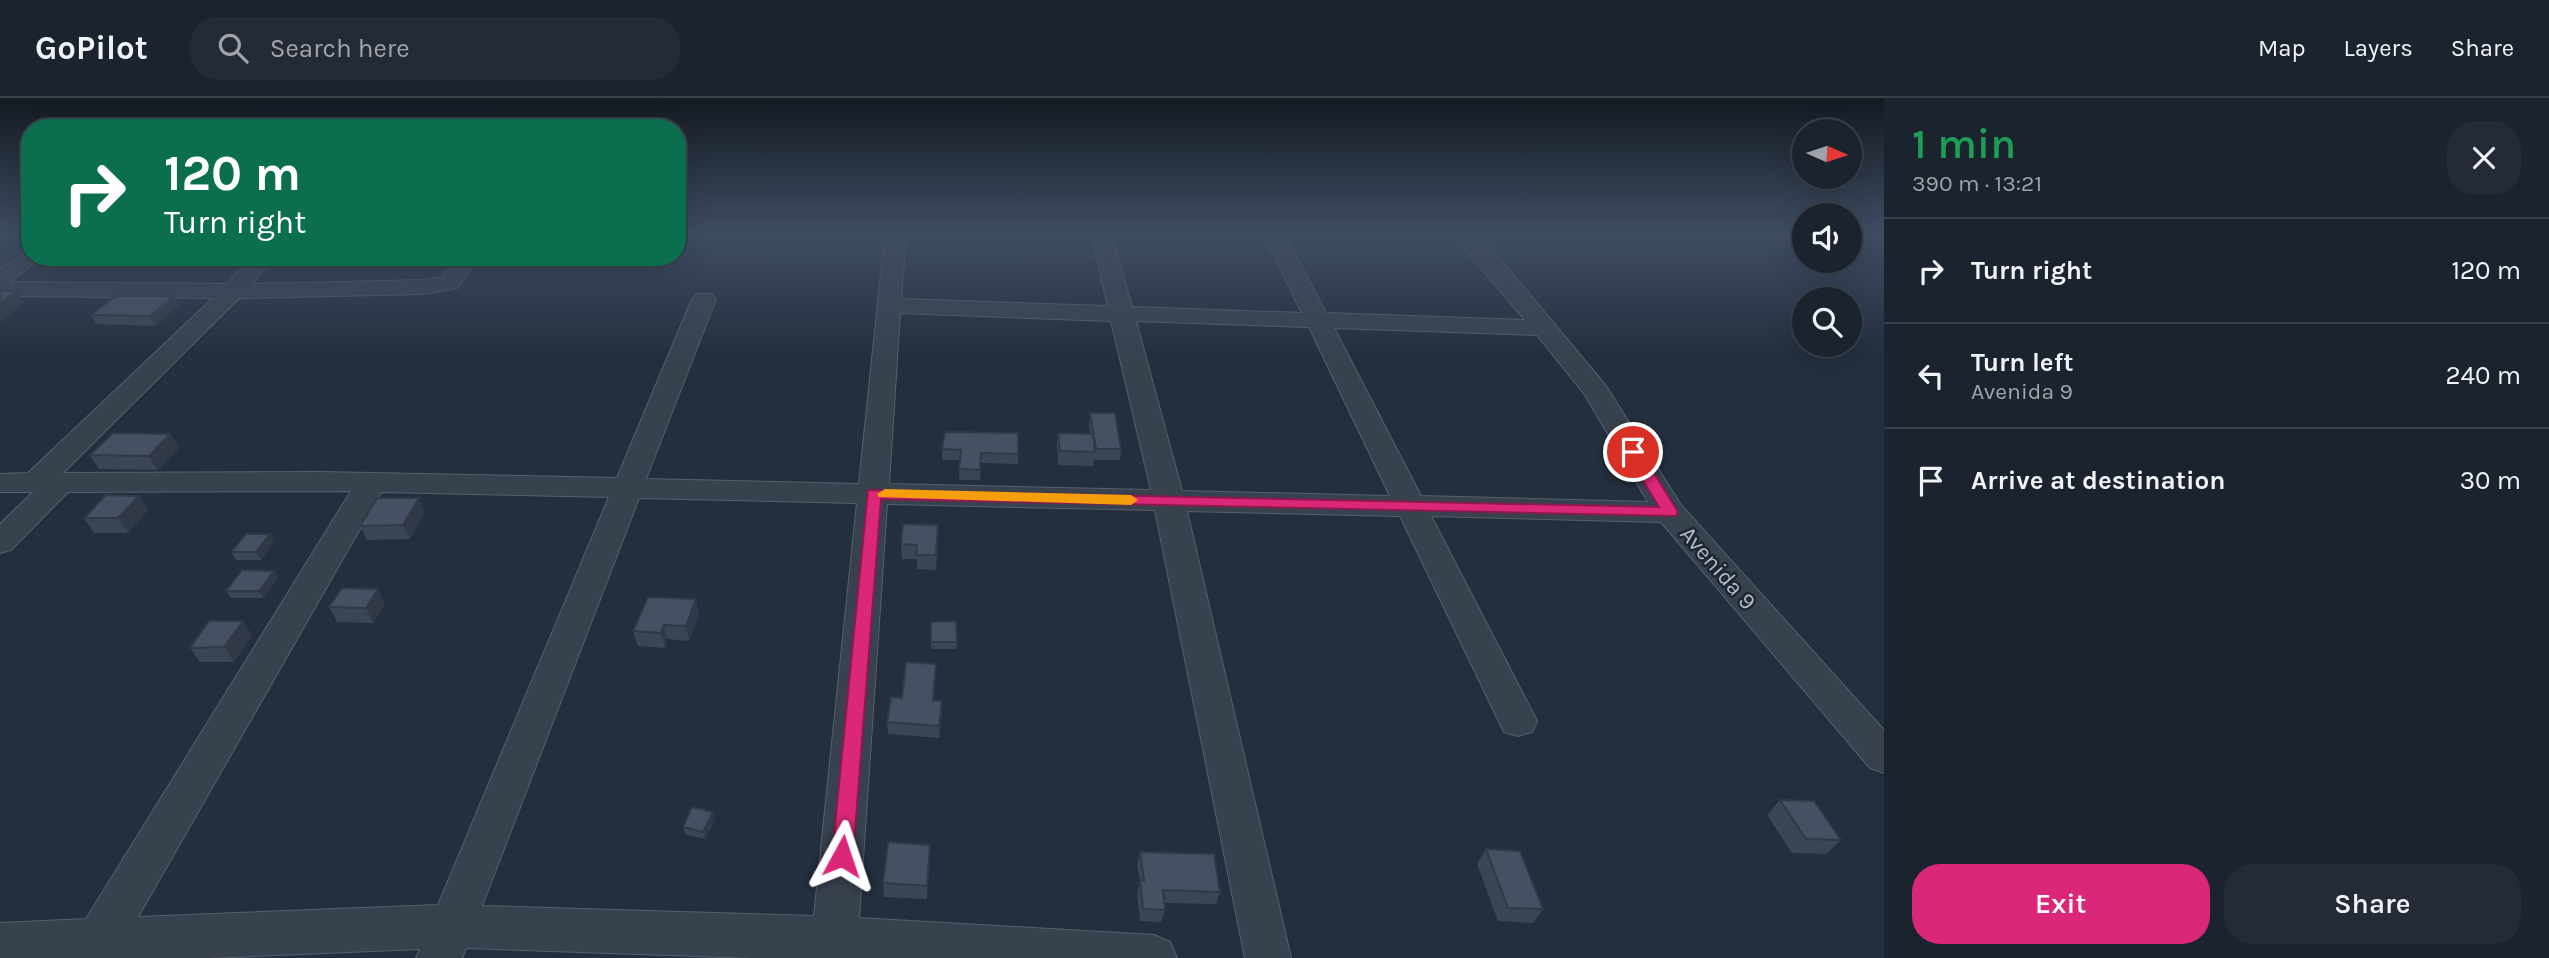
<!DOCTYPE html>
<html lang="en">
<head>
<meta charset="utf-8">
<style>
  body { margin:0; font-family:Karla,sans-serif; background:#242b36; color:#f1f3f6; height:100vh; display:flex; flex-direction:column; font-size:26px; white-space:nowrap }
  * { box-sizing:border-box; margin:0 }
  p { font-size:23px; color:#a0a4aa }
  .icon { flex:none; width:38px; height:38px; fill:none; stroke:currentColor; stroke-width:2; stroke-linecap:round; stroke-linejoin:round }
  .map { position:relative; flex:1; overflow:hidden }
  .sheet { display:flex; flex-direction:column; background:#1b232e; width:665px }
  .sheet>* { flex:none }
  .hud { position:absolute; left:21px; top:21px; width:665px; height:147px; border-radius:28px; box-shadow:0 7px 28px #0002,0 0 0 2px #39404a; background:#0b6e4f; color:#fff; overflow:hidden }
  .needle { width:46px; rotate:93deg }
  .fabs { position:absolute; left:1792px; top:21px; display:grid; gap:14px }
  .fabs a { display:grid; place-items:center; width:70px; height:70px; border-radius:50%; background:#1b232e; box-shadow:0 7px 28px #0002,0 0 0 2px #39404a; font-size:35px }
  .pin { position:absolute; display:grid; place-items:center; width:60px; height:60px; color:#fff; margin:-30px; border:4px solid #fff; border-radius:50%; box-shadow:0 2px 7px #0007 }
  .me { position:absolute; width:77px; margin:-38px; rotate:5deg; stroke-linejoin:round; filter:drop-shadow(0 0 5px #0008) }
  .turn { display:flex; align-items:center; gap:24px; height:147px; padding:0 28px; font-size:32px }
  .turn .icon { width:91px; height:91px; stroke-width:2.5 }
  .turn b { display:block; font-size:49px; line-height:60px }
  .round { display:grid; place-items:center; flex:none; width:74px; height:74px; border-radius:28px; background:#242b36 }
  .head { display:flex; align-items:center; justify-content:space-between; height:119px; padding:0 28px }
  h1 { font-size:42px; font-weight:600; line-height:52px; color:#1e9e55 }
  .button { display:flex; gap:14px; margin-top:auto; padding:14px 28px }
  .button a { flex:1; height:80px; border-radius:28px; background:#db2777; color:#fff; font-size:28px; font-weight:600; line-height:80px; text-align:center }
  .button a+a { background:#242b36; color:#f1f3f6 }
  ul { padding:0; list-style:none }
  li { display:flex; align-items:center; gap:21px; height:105px; padding:0 28px; border-top:2px solid #39404a }
  li div { flex:1 }
  li b { display:block; font-size:26px }
  li em { font-style:normal }
  header { display:flex; align-items:center; gap:42px; box-sizing:border-box; height:98px; padding:0 35px; background:#1b232e; border-bottom:2px solid #39404a }
  header strong { font-size:33px }
  nav { display:flex; gap:38px; margin-inline-start:auto; font-size:24px }
  .search { width:490px; height:63px; background:#242b36; display:flex; align-items:center; gap:18px; box-sizing:border-box; padding:0 24px; border-radius:28px; color:#a0a4aa; font-size:26px }
  main { display:flex; flex:1; min-height:0 }
  .map>svg:first-child { display:block }
</style>
</head>
<body>
<header>
<strong>GoPilot</strong>
<div class="search"><svg class="icon" aria-label="search" viewBox="0 0 24 24"><circle cx="10" cy="10" r="6"/><path d="M15 15l6 6"/></svg>Search here</div>
<nav><a>Map</a><a>Layers</a><a>Share</a></nav>
</header>
<main>
<div class="map">
<svg width="1884" height="860" viewBox="0 0 1884 860">
  <rect width="100%" height="100%" fill="#242f3e"/>
  <g fill="none" stroke-linecap="round" stroke-linejoin="round">
    <defs>
      <path id="minor" d="M885,137H906L901,201L1108,208L1091,137H1112L1132,209L1302,215L1264,137H1285L1326,215L1525,222L1453,137H1476L1501,162L1606,288L1681,407L1884,632V675L1870,670L1661,424L1431,418L1537,623L1532,634L1518,638L1504,634L1400,418L1187,413L1291,860H1245L1155,412L887,406L859,820L1154,837L1170,844L1177,860H752L466,850L462,860H416L420,851L210,860H0V825L86,821L351,393L68,394L11,452L0,455V426L33,394H0V376L28,375L213,200L0,198V170L30,153V159H42L9,184L227,186L251,159H274L252,186L424,182L442,179L457,159H479L457,190L424,196L239,200L63,375L320,374L617,380L692,201L696,196H712L716,201L646,381L859,386ZM900,215L1111,223L1151,392L889,386ZM1136,223L1309,229L1390,398L1182,393ZM1334,230L1537,237L1585,297L1648,404L1421,398ZM381,394L609,399L438,807L138,819ZM639,400L857,405L814,818L482,808Z"/>
    </defs>
    <use href="#minor" stroke="#565f6c" stroke-width="2"/>
    <use href="#minor" fill="#38414e" fill-rule="evenodd"/>
  </g>
  <g fill="#3b4654">
    <polygon points="174,198 179,207 155,228 96,226 91,217"/>
    <polygon points="1090,315 1121,351 1120,362 1095,362 1094,359 1093,368 1058,367 1057,348 1058,335 1090,336 1089,326"/>
    <polygon points="170,336 179,350 157,372 99,371 90,357"/>
    <polygon points="942,351 1018,356 1018,366 981,365 980,382 959,382 960,362 942,362"/>
    <polygon points="139,398 148,412 128,435 94,435 84,420"/>
    <polygon points="425,414 410,441 367,442 360,428"/>
    <polygon points="938,441 936,472 917,471 917,461 902,461 901,446"/>
    <polygon points="274,443 261,462 236,462 231,454"/>
    <polygon points="274,473 278,480 263,500 231,500 226,493"/>
    <polygon points="378,491 385,506 373,525 337,524 329,509"/>
    <polygon points="699,516 689,543 667,541 665,550 638,548 633,533"/>
    <polygon points="243,523 252,538 234,564 200,564 190,550"/>
    <polygon points="956,523 957,551 931,551 931,524"/>
    <polygon points="936,566 934,602 942,615 939,640 888,636 887,624 902,600"/>
    <polygon points="1780,702 1841,742 1826,756 1792,755 1767,717"/>
    <polygon points="713,714 715,721 705,741 685,736 683,729"/>
    <polygon points="930,747 930,761 927,801 884,799 883,785"/>
    <polygon points="1486,751 1543,811 1533,825 1498,823 1477,766"/>
    <polygon points="1140,754 1220,794 1216,806 1164,805 1165,812 1161,824 1140,823 1137,795 1140,785 1137,767"/>
  </g>
  <g fill="#303945">
    <polygon points="17,193 25,205 0,224 0,205"/>
    <polygon points="174,198 179,207 155,228 150,218"/>
    <polygon points="170,336 179,350 157,372 149,358"/>
    <polygon points="139,398 148,412 128,435 118,420"/>
    <polygon points="419,400 425,414 410,441 403,427"/>
    <polygon points="270,436 274,443 261,462 256,454"/>
    <polygon points="274,473 278,480 263,500 259,493"/>
    <polygon points="378,491 385,506 373,525 366,510"/>
    <polygon points="696,501 699,516 689,543 686,528"/>
    <polygon points="243,523 252,538 234,564 224,549"/>
    <polygon points="664,527 667,541 665,550 661,535"/>
    <polygon points="942,603 942,615 939,640 939,628"/>
    <polygon points="713,714 715,721 705,741 703,734"/>
    <polygon points="930,747 930,761 927,801 927,788"/>
  </g>
  <g fill="#455162" stroke="#303945" stroke-width="2">
    <polygon points="0,193 17,193 0,205"/>
    <polygon points="116,198 174,198 150,218 91,217"/>
    <polygon points="1090,315 1115,315 1121,351 1096,351"/>
    <polygon points="945,334 1018,335 1018,356 981,355 980,372 959,371 961,352 942,351"/>
    <polygon points="113,335 170,336 149,358 90,357"/>
    <polygon points="1058,335 1093,336 1095,354 1060,353"/>
    <polygon points="106,397 139,398 118,420 84,420"/>
    <polygon points="377,400 419,400 403,427 360,428"/>
    <polygon points="903,426 938,427 936,457 916,457 917,447 901,446"/>
    <polygon points="246,436 270,436 256,454 231,454"/>
    <polygon points="242,472 274,473 259,493 226,493"/>
    <polygon points="342,490 378,491 366,510 329,509"/>
    <polygon points="648,499 696,501 686,528 664,527 661,535 633,533"/>
    <polygon points="209,523 243,523 224,549 190,550"/>
    <polygon points="956,523 957,544 931,544 931,524"/>
    <polygon points="906,564 936,566 933,602 942,603 939,628 887,624 891,599 902,600"/>
    <polygon points="1780,702 1814,703 1841,742 1806,741"/>
    <polygon points="692,709 713,714 703,734 683,729"/>
    <polygon points="888,744 930,747 927,788 883,785"/>
    <polygon points="1486,751 1520,753 1543,811 1508,810"/>
    <polygon points="1140,754 1214,756 1220,794 1163,792 1165,812 1143,811 1140,782 1144,783"/>
  </g>
  <linearGradient id="sky" x2="0" y2="1"><stop stop-color="#141a22"/><stop offset="0.53" stop-color="#3f4d63"/><stop offset="1" stop-color="#3f4d63" stop-opacity="0"/></linearGradient>
  <rect width="1884" height="257" fill="url(#sky)"/>
  <polygon fill="#db2777" stroke="#8e194d" stroke-width="2" points="1633,350 1641,354 1678,414 1676,418 881,401 853,758 850,764 842,767 835,764 832,758 868,392 1659,409 1626,354"/>
  <polygon fill="#f59e0b" points="885,391 1131,397 1138,402 1131,407 879,399 877,396"/>
  <g text-anchor="middle" dominant-baseline="central" stroke-width="5" stroke-linejoin="round" paint-order="stroke">
    <g font-size="23" fill="#b4bcc9" stroke="#1d2633">
      <text transform="translate(1718 470) rotate(49)">Avenida 9</text>
    </g>
  </g>
</svg>
<div class="fabs">
<a><svg class="needle" viewBox="-14 -14 28 28"><path d="M0-13l5 13h-10z" fill="#e53935"/><path d="M0 13l5-13h-10z" fill="#a0a4aa"/></svg></a>
<a><svg class="icon" aria-label="sound" viewBox="0 0 24 24"><path d="M4 9h4l5-4v14l-5-4H4zM17 9q2 3 0 6"/></svg></a>
<a><svg class="icon" aria-label="search" viewBox="0 0 24 24"><circle cx="10" cy="10" r="6"/><path d="M15 15l6 6"/></svg></a>
</div>
<div class="pin" style="left:1633px;top:354px;background:#d93025"><svg class="icon" aria-label="arrive" viewBox="0 0 24 24"><path d="M6 21V4h12l-3 4 3 4H6"/></svg></div>
<svg class="me" style="left:842px;top:758px" viewBox="-20 -20 40 40"><path d="M0-17L14 15 0 8-14 15z" fill="#db2777" stroke="#fff" stroke-width="4"/></svg>
<div class="hud">
<div class="turn"><svg class="icon" aria-label="right" viewBox="0 0 24 24"><path d="M7 20v-9h11M14 6l5 5-5 5"/></svg><div><b>120 m</b>Turn right</div></div>
</div>
</div>
<section class="sheet">
<div class="head"><div><h1>1 min</h1><p>390 m · 13:21</p></div><a class="round"><svg class="icon" aria-label="close" viewBox="0 0 24 24"><path d="M6 6l12 12M18 6L6 18"/></svg></a></div>
<ul>
<li><svg class="icon" aria-label="right" viewBox="0 0 24 24"><path d="M7 20v-9h11M14 6l5 5-5 5"/></svg><div><b>Turn right</b></div><em>120 m</em></li>
<li><svg class="icon" aria-label="left" viewBox="0 0 24 24"><path d="M17 20v-9H6M10 6l-5 5 5 5"/></svg><div><b>Turn left</b><p>Avenida 9</p></div><em>240 m</em></li>
<li><svg class="icon" aria-label="arrive" viewBox="0 0 24 24"><path d="M6 21V4h12l-3 4 3 4H6"/></svg><div><b>Arrive at destination</b></div><em>30 m</em></li>
</ul>
<div class="button"><a>Exit</a><a>Share</a></div>
</section>
</main>
</body>
</html>
